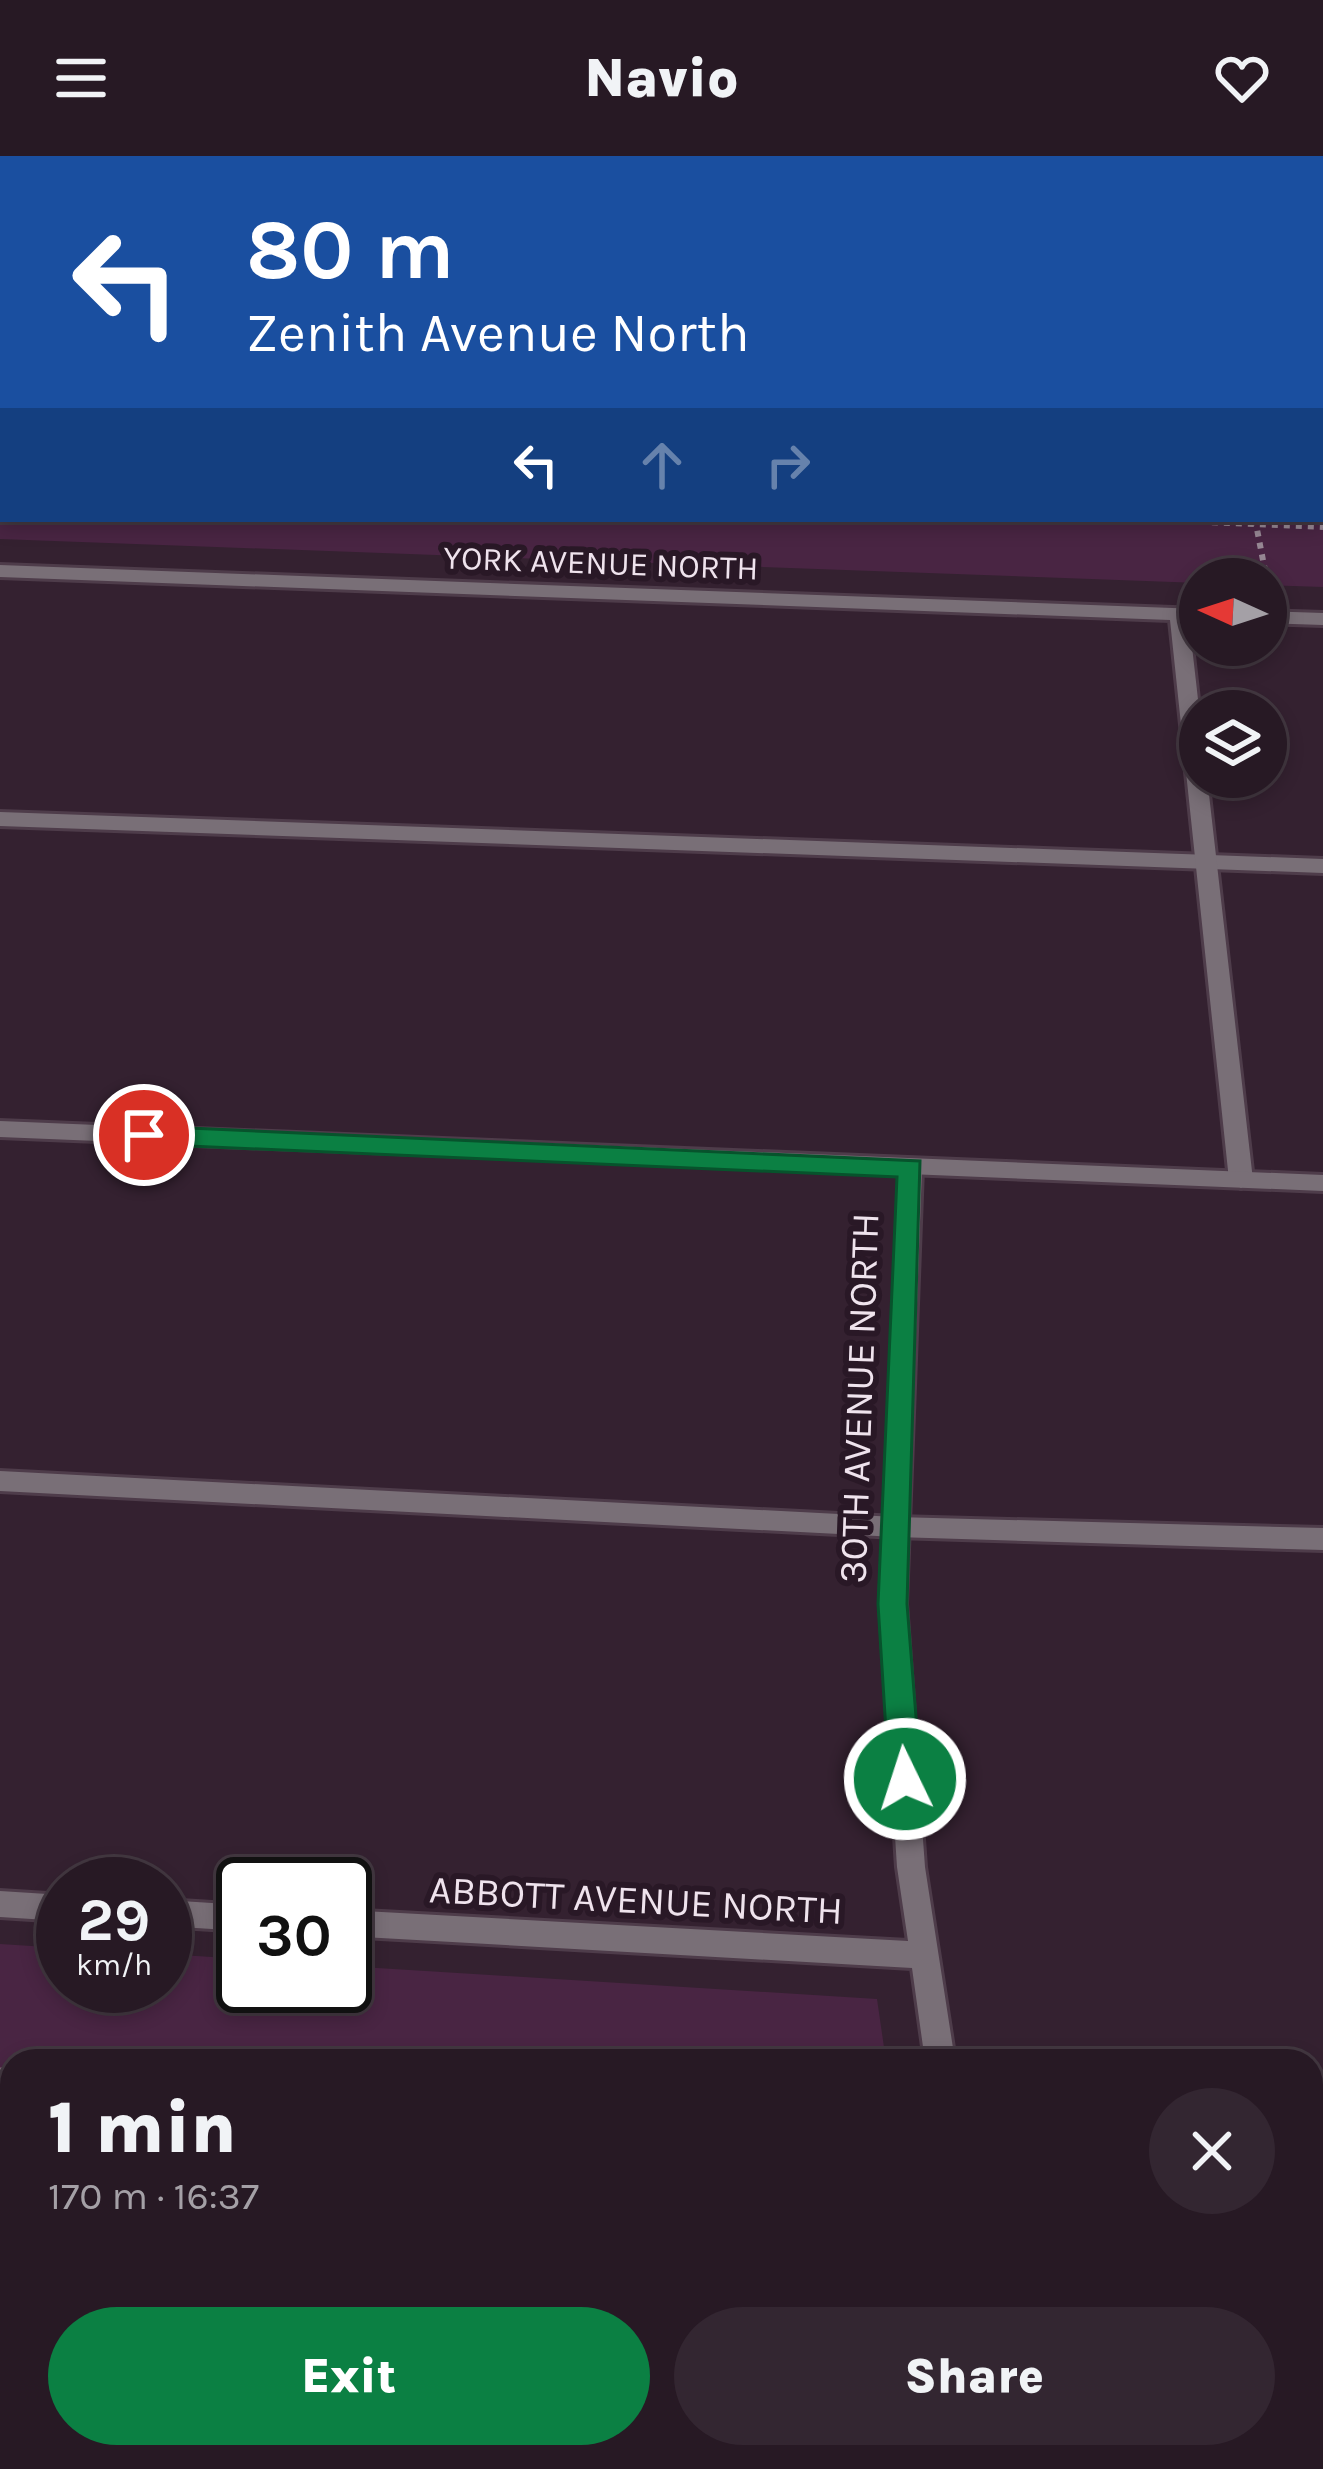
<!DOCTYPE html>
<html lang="en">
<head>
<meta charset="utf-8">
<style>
  body { margin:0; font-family:Karla,sans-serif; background:#332631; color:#f1f3f6; height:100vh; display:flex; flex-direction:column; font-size:45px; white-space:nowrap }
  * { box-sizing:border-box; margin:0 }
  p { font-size:39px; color:#a4a0a6 }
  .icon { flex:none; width:66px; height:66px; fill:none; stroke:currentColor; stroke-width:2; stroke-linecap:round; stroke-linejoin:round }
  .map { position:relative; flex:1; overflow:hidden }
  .details { position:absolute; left:0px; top:1893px; width:1323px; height:420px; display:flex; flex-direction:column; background:#271924; border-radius:36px 36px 0 0; box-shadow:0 6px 18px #0003,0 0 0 3px #433841 }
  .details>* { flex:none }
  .hud { position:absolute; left:0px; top:0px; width:1323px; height:366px; box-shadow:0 6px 18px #0003,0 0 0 3px #433841; background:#1a4fa0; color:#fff; overflow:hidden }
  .needle { width:78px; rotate:273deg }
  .fabs { position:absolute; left:1179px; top:402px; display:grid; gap:24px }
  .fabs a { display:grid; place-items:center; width:108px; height:108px; border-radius:50%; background:#271924; box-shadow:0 6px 18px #0003,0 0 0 3px #433841; font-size:60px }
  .speed { position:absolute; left:36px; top:1701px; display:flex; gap:24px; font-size:60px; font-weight:700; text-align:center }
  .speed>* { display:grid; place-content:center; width:156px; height:156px; border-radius:50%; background:#271924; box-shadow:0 6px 18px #0003,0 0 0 3px #433841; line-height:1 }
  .speed small { font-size:30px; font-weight:400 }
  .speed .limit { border:6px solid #111; border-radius:18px; background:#fff; color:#111 }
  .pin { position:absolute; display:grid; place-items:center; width:102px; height:102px; color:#fff; margin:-51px; border:6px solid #fff; border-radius:50%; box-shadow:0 3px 12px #0007 }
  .me { position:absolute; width:132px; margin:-66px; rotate:356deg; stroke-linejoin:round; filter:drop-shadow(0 0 9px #0008) }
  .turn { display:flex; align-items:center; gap:42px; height:252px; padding:0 48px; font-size:54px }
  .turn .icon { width:156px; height:156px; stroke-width:2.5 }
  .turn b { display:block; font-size:84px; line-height:102px }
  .lanes { display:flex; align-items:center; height:114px; padding:0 48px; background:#0003; justify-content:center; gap:60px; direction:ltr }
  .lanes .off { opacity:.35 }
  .round { display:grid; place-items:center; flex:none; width:126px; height:126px; border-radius:63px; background:#332631 }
  .overview { display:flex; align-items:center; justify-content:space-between; height:204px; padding:0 48px }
  h1 { font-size:72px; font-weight:800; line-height:90px }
  .cta { display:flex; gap:24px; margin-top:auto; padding:24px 48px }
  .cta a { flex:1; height:138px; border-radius:72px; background:#0b8043; color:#fff; font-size:48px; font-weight:800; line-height:138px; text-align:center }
  .cta a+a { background:#332631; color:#f1f3f6 }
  header { display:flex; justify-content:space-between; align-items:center; height:156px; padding:0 48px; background:#271924; font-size:54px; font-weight:800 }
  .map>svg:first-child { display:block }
</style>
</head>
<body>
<header><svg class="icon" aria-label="menu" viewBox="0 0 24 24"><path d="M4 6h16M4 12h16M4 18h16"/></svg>Navio<svg class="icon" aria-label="heart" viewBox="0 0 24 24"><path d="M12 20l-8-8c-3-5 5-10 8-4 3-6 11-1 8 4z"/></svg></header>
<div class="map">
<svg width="1323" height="2313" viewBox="0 0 1323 2313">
  <rect width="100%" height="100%" fill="#342130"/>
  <g fill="#492543">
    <polygon points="0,184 3,363 1320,363 1323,310 1323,431 1266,429 1266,423 1200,427 0,383"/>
    <polygon points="0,1788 63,1792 63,1830 165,1830 165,1798 243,1803 243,1830 345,1830 345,1810 877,1843 886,1905 12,1905 12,2301 657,2301 651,2313 0,2313"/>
  </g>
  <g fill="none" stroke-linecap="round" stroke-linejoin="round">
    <defs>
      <g id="service">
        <polygon points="0,656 1323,703 1323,717 0,670"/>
        <polygon points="0,1315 896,1361 1323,1372 1323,1394 896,1381 0,1335"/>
      </g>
      <g id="minor">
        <rect x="1119" y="0" width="16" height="3"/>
        <rect x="1320" y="85" width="3" height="10"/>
        <polygon points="0,409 1200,453 1200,465 1189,464 1200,561 1200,621 1207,621 1253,1024 1241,1032 1229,1024 1170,464 0,421"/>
        <polygon points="1266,455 1323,457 1323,469 1266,467"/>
        <polygon points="911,1004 922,1012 906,1448 925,1711 955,1905 925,1905 912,1812 345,1780 345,1754 908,1785 897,1711 880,1448 900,1012"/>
        <polygon points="0,1735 63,1739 63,1765 0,1761"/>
        <polygon points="165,1744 243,1749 243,1775 165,1770"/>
        <polygon points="996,2301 1028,2301 1030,2313 998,2313"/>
      </g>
      <g id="tertiary">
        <rect x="0" y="106" width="3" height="10"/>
        <rect x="0" y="128" width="3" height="10"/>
        <rect x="1320" y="260" width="3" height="10"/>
        <rect x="1320" y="299" width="3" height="10"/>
        <polygon points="0,965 1323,1019 1323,1035 0,981"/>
      </g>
      <polygon id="secondary" points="0,0 14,0 14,3 3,3 3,7"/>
      <g id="primary">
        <polygon points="269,0 298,0 267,3"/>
        <polygon points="515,0 542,0 513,3"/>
        <polygon points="983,0 1003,0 1005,3 985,3"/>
        <polygon points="3,70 3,82 0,83 0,71"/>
        <rect x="0" y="141" width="3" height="12"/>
      </g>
    </defs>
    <use href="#service" stroke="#4e3c4a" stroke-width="6"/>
    <use href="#minor" stroke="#4e3c4a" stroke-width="6"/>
    <use href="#tertiary" stroke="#4e3c4a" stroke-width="6"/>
    <use href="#secondary" stroke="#4e3c4a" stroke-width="6"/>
    <use href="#primary" stroke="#4e3c4a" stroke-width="6"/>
    <g stroke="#978894" stroke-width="6" stroke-dasharray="6 6" stroke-linecap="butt">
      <polyline points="1140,363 1323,371"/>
      <polyline points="1255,363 1268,430"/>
    </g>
    <g stroke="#978894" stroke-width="9" stroke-dasharray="10 10" stroke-linecap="butt">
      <polyline points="0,1916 12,1917"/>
      <polyline points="621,2313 630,2301"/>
    </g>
    <use href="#service" fill="#796f77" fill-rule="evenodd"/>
    <use href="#minor" fill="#796f77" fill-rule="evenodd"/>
    <use href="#tertiary" fill="#796f77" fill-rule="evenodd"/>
    <use href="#secondary" fill="#a797a3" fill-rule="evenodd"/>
    <use href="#primary" fill="#cab5c6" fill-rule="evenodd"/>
  </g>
  <polygon fill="#0b8043" stroke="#07532c" stroke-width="3" points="144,970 920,1005 907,1448 921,1623 916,1633 894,1633 889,1623 878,1448 897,1021 144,988 131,979"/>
  <g text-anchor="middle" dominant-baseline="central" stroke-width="12" stroke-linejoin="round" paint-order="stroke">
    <g font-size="33" fill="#efe3ed" stroke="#291826">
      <text transform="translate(601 407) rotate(2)">YORK AVENUE NORTH</text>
    </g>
    <g font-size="39" fill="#efe3ed" stroke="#291826">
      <text transform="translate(859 1242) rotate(-88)">30TH AVENUE NORTH</text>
      <text transform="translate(636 1744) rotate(3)">ABBOTT AVENUE NORTH</text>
    </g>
  </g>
</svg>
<div class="fabs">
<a><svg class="needle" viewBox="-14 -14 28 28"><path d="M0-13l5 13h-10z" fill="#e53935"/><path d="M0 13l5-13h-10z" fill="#a4a0a6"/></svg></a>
<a><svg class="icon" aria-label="layers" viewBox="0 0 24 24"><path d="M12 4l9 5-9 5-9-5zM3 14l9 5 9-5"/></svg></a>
</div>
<div class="speed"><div>29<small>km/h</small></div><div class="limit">30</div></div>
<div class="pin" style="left:144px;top:979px;background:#d93025"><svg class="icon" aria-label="arrive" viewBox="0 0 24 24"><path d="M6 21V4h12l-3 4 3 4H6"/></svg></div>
<svg class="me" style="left:905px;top:1623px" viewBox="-20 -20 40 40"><circle r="17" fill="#0b8043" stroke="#fff" stroke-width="3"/><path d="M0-11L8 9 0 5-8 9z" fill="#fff"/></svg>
<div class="hud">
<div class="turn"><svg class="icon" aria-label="left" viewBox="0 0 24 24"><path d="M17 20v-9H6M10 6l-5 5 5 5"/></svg><div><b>80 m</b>Zenith Avenue North</div></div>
<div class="lanes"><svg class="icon" aria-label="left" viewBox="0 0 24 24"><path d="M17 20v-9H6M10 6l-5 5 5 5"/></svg><svg class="icon off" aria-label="ahead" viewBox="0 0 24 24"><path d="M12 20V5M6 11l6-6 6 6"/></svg><svg class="icon off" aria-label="right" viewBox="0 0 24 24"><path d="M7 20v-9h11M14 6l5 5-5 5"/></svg></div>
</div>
<section class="details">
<div class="overview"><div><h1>1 min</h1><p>170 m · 16:37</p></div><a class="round"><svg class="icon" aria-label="close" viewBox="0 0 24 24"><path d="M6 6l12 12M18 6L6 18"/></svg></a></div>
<div class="cta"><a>Exit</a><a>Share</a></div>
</section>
</div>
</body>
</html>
